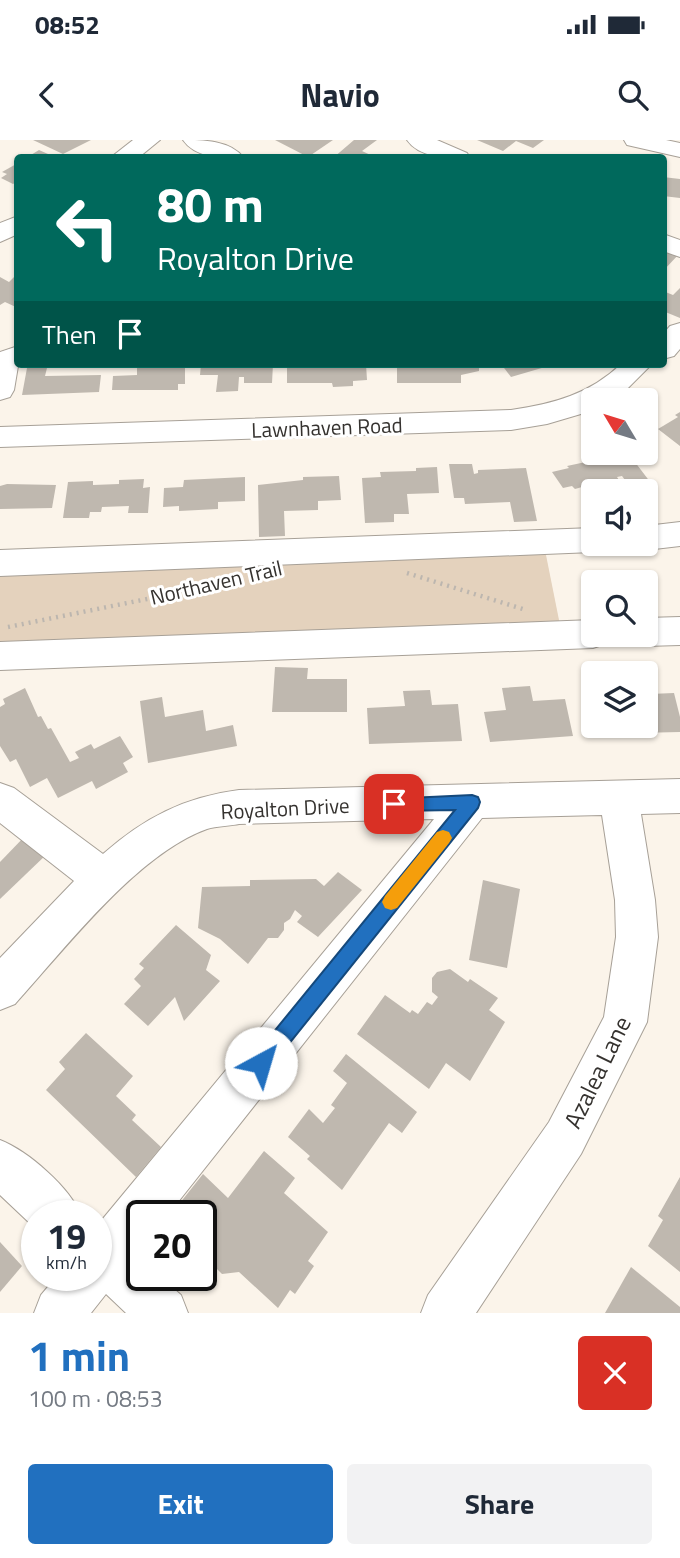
<!DOCTYPE html>
<html lang="en">
<head>
<meta charset="utf-8">
<style>
  body { margin:0; font-family:"Titillium Web",sans-serif; background:#f2f2f3; color:#1f2937; height:100vh; display:flex; flex-direction:column; font-size:26px; white-space:nowrap }
  * { box-sizing:border-box; margin:0 }
  p { font-size:23px; color:#747a83 }
  .icon { flex:none; width:38px; height:38px; fill:none; stroke:currentColor; stroke-width:2; stroke-linecap:round; stroke-linejoin:round }
  .map { position:relative; height:1173px; overflow:hidden }
  .side { display:flex; flex-direction:column; background:#fff; flex:1 }
  .side>* { flex:none }
  .top-card { position:absolute; left:14px; top:14px; width:653px; height:214px; border-radius:7px; box-shadow:0 2px 5px #0004; background:#00695c; color:#fff; overflow:hidden }
  .needle { width:46px; rotate:308deg }
  .fabs { position:absolute; left:581px; top:248px; display:grid; gap:14px }
  .fabs a { display:grid; place-items:center; width:77px; height:77px; border-radius:7px; background:#fff; box-shadow:0 2px 5px #0004; font-size:35px }
  .speed { position:absolute; left:21px; top:1060px; display:flex; gap:14px; font-size:35px; font-weight:700; text-align:center }
  .speed>* { display:grid; place-content:center; width:91px; height:91px; border-radius:50%; background:#fff; box-shadow:0 2px 5px #0004; line-height:1 }
  .speed small { font-size:18px; font-weight:400 }
  .speed .limit { border:4px solid #111; border-radius:10px; background:#fff; color:#111 }
  .pin { position:absolute; display:grid; place-items:center; width:60px; height:60px; color:#fff; margin:-30px; border-radius:14px; box-shadow:0 4px 10px #0006 }
  .me { position:absolute; width:77px; margin:-38px; rotate:39deg; stroke-linejoin:round; filter:drop-shadow(0 0 5px #0008) }
  .turn { display:flex; align-items:center; gap:24px; height:147px; padding:0 28px; font-size:32px }
  .turn .icon { width:91px; height:91px; stroke-width:2.5 }
  .turn b { display:block; font-size:49px; line-height:60px }
  .then { display:flex; align-items:center; height:66px; padding:0 28px; background:#0003; gap:14px; font-size:26px }
  .round { display:grid; place-items:center; flex:none; width:74px; height:74px; border-radius:7px; background:#f2f2f3 }
  .summary { display:flex; align-items:center; justify-content:space-between; height:119px; padding:0 28px }
  h1 { font-size:42px; font-weight:700; line-height:52px; color:#2170bf }
  .cta { display:flex; gap:14px; margin-top:auto; padding:14px 28px }
  .cta a { flex:1; height:80px; border-radius:7px; background:#2170bf; color:#fff; font-size:28px; font-weight:700; line-height:80px; text-align:center }
  .cta a+a { background:#f2f2f3; color:#1f2937 }
  .status { display:flex; justify-content:space-between; align-items:center; height:49px; padding:0 35px; background:#fff; direction:ltr }
  .status svg { height:19px; fill:currentColor }
  header { display:flex; justify-content:space-between; align-items:center; height:91px; padding:0 28px; background:#fff; font-size:32px; font-weight:700 }
  .map>svg:first-child { display:block }
</style>
</head>
<body>
<div class="status"><b>08:52</b><svg viewBox="0 0 49 12"><path d="M0 12V9h3v3zM5 12V6h3v6zM10 12V3h3v9zM15 12V0h3v12zM26 1h20v11H26zM47 4h2v5h-2z"/></svg></div>
<header><svg class="icon" aria-label="back" viewBox="0 0 24 24"><path d="M15 5l-7 7 7 7"/></svg>Navio<svg class="icon" aria-label="search" viewBox="0 0 24 24"><circle cx="10" cy="10" r="6"/><path d="M15 15l6 6"/></svg></header>
<div class="map">
<svg width="680" height="1173" viewBox="0 0 680 1173">
  <rect width="100%" height="100%" fill="#fbf4ea"/>
  <polygon fill="#e4d2bd" points="543,400 563,500 0,521 0,419"/>
  <g fill="#bfb8af">
    <polygon points="33,0 91,0 63,14"/>
    <polygon points="275,0 333,0 308,17"/>
    <polygon points="354,0 377,0 362,11 377,18 333,18"/>
    <polygon points="477,0 544,0 533,8 516,1 503,11"/>
    <polygon points="39,10 57,18 26,18"/>
    <polygon points="18,23 18,41 13,44 1,38 7,34 2,32"/>
    <polygon points="663,37 680,39 680,58 663,56"/>
    <polygon points="663,106 680,113 663,131"/>
    <polygon points="18,133 18,168 5,162 0,165 0,137 9,142"/>
    <polygon points="680,148 680,178 663,171 663,151 673,155"/>
    <polygon points="137,224 185,224 185,244 178,244 178,250 112,250 113,236 137,235"/>
    <polygon points="201,224 273,224 272,243 244,243 244,237 239,237 238,251 216,252 218,235 200,235"/>
    <polygon points="366,224 367,240 353,241 353,246 333,247 332,243 287,243 287,228 304,228 304,225"/>
    <polygon points="397,224 479,224 479,231 461,235 461,243 397,243"/>
    <polygon points="501,224 552,224 552,225 511,237"/>
    <polygon points="27,228 47,228 45,236 101,235 99,252 22,255"/>
    <polygon points="680,272 680,306 658,289 678,277 675,275"/>
    <polygon points="600,313 628,313 654,347 634,352 622,336 617,337 620,342 600,347 596,343 575,349 572,346 563,348 552,332 569,328 567,326 595,320 592,315"/>
    <polygon points="449,324 472,324 474,334 478,333 478,330 526,328 537,381 514,382 510,362 465,364 464,358 454,358"/>
    <polygon points="437,327 439,353 407,354 409,374 394,374 394,382 365,383 362,338 381,337 380,332 416,331 416,328"/>
    <polygon points="339,336 341,360 318,361 318,370 284,371 285,396 259,397 258,345 303,340 303,337"/>
    <polygon points="245,337 245,361 218,362 218,369 179,371 179,366 163,367 164,348 183,347 184,340"/>
    <polygon points="144,339 143,348 150,347 148,373 128,373 129,366 102,367 101,372 90,372 89,378 63,378 68,342 93,341 93,345 119,344 119,340"/>
    <polygon points="7,344 56,345 52,368 0,369 0,346"/>
    <polygon points="275,527 308,528 307,539 347,539 347,572 272,572"/>
    <polygon points="530,546 533,561 565,559 573,596 490,602 484,572 506,570 502,548"/>
    <polygon points="25,548 38,577 41,576 48,589 51,588 70,622 79,618 75,612 91,604 94,609 120,596 133,617 123,623 128,632 96,649 92,641 58,658 47,638 30,647 16,619 10,622 0,606 0,567 5,564 3,559"/>
    <polygon points="430,550 432,565 458,564 462,601 369,604 367,568 405,566 403,551"/>
    <polygon points="646,550 649,550 650,554 674,553 680,577 680,592 594,594 592,586 646,586"/>
    <polygon points="585,552 593,552 593,586 592,586"/>
    <polygon points="162,557 165,577 203,570 206,591 233,585 237,606 148,623 140,561"/>
    <polygon points="27,694 49,712 0,759 0,722"/>
    <polygon points="338,732 362,750 318,797 297,782 302,776 295,770 290,779 284,783 284,790 278,798 268,798 248,824 220,799 198,788 202,747 250,746 250,740 316,739 324,746"/>
    <polygon points="483,740 520,749 507,828 469,820"/>
    <polygon points="176,785 211,815 206,830 220,841 184,881 175,857 148,886 124,864 141,846 134,839 144,828 139,824"/>
    <polygon points="450,829 468,842 470,839 498,858 489,870 505,882 470,941 446,923 429,949 357,894 385,855 410,873 412,870 418,874 427,862 432,865 438,857 432,852 432,838 437,832"/>
    <polygon points="86,893 133,936 116,956 136,975 132,980 161,1007 136,1037 46,950 65,929 59,922"/>
    <polygon points="346,914 417,972 402,993 389,983 342,1050 307,1019 310,1016 288,997 309,969 323,983 335,968 331,965 347,943 333,931"/>
    <polygon points="264,1011 295,1038 284,1053 328,1092 308,1121 314,1126 295,1154 290,1150 278,1168 239,1132 222,1134 214,1126 214,1110 201,1102 201,1076 176,1076 172,1073 203,1034 228,1058"/>
    <polygon points="680,1037 680,1132 648,1106 663,1080 658,1076"/>
    <polygon points="0,1102 22,1126 0,1152"/>
    <polygon points="631,1127 680,1167 680,1173 605,1173"/>
  </g>
  <g fill="none" stroke-linecap="round" stroke-linejoin="round">
    <defs>
      <g id="minor">
        <polygon points="133,0 160,0 138,18 110,18"/>
        <path d="M183,0C203,0 230,0 244,18C224,18 196,19 183,0Z"/>
        <path d="M407,0H437L467,13L470,18C450,18 420,19 407,0Z"/>
        <polygon points="624,0 666,0 680,3 680,17 627,5"/>
        <polygon points="18,76 18,94 0,102 0,83"/>
        <polygon points="663,94 680,100 680,117 663,111"/>
        <polygon points="680,183 680,209 674,216 663,219 663,194 670,186"/>
        <polygon points="18,206 18,224 23,224 18,226 14,250 10,257 0,260 0,212"/>
        <path d="M621,224H652L621,255L611,261H593V270L591,271L547,284L511,290L0,307V287L511,270C553,264 590,254 621,224Z"/>
        <polygon points="680,382 680,406 646,410 633,404 646,404 646,386"/>
        <polygon points="593,388 593,404 607,404 604,409 593,412 0,436 0,410"/>
        <polygon points="680,477 680,505 646,506 634,502 630,495 646,495 646,478"/>
        <polygon points="593,480 593,495 610,495 605,504 593,508 0,530 0,502"/>
        <path d="M680,639V673L641,674L655,760L658,797L647,882L581,1014L476,1173H421L428,1155L549,982L604,877L616,797L615,760L602,675L482,678L167,1076H142V1108L136,1115L142,1120V1136H159L181,1155L188,1173H126L106,1154L91,1173H34L41,1155L57,1136H96V1087L434,679L239,684C229,686 217,686 207,689C137,714 65,809 15,864L0,870V818L74,741L0,683V643L14,648L103,714C144,678 184,657 239,650Z"/>
        <path d="M0,1000C28,1011 71,1048 81,1076H37V1090L0,1055Z"/>
      </g>
    </defs>
    <use href="#minor" stroke="#a7a097" stroke-width="2"/>
    <g stroke="#bcb6af" stroke-width="4.5" stroke-dasharray="2 5" stroke-linecap="butt">
      <polyline points="407,433 526,470"/>
      <polyline points="8,487 162,456 214,441"/>
    </g>
    <use href="#minor" fill="#fff" fill-rule="evenodd"/>
  </g>
  <polygon fill="#2170bf" stroke="#15497c" stroke-width="2" points="472,655 478,657 480,662 478,668 268,930 261,932 254,930 251,923 254,916 455,670 394,671 388,669 386,664 388,659"/>
  <polygon fill="#f59e0b" points="443,690 449,692 452,698 449,703 397,768 391,770 385,768 382,762 385,756 437,692"/>
  <g text-anchor="middle" dominant-baseline="central" stroke-width="6" stroke-linejoin="round" paint-order="stroke">
    <g font-size="21" fill="#35322f" stroke="#fff">
      <text transform="translate(327 287) rotate(-2)">Lawnhaven Road</text>
      <text transform="translate(216 442) rotate(-13)">Northaven Trail</text>
      <text transform="translate(285 668) rotate(-3)">Royalton Drive</text>
    </g>
    <g font-size="24" fill="#35322f" stroke="#fff">
      <text transform="translate(597 932) rotate(-64)">Azalea Lane</text>
    </g>
  </g>
</svg>
<div class="fabs">
<a><svg class="needle" viewBox="-14 -14 28 28"><path d="M0-13l5 13h-10z" fill="#e53935"/><path d="M0 13l5-13h-10z" fill="#747a83"/></svg></a>
<a><svg class="icon" aria-label="sound" viewBox="0 0 24 24"><path d="M4 9h4l5-4v14l-5-4H4zM17 9q2 3 0 6"/></svg></a>
<a><svg class="icon" aria-label="search" viewBox="0 0 24 24"><circle cx="10" cy="10" r="6"/><path d="M15 15l6 6"/></svg></a>
<a><svg class="icon" aria-label="layers" viewBox="0 0 24 24"><path d="M12 4l9 5-9 5-9-5zM3 14l9 5 9-5"/></svg></a>
</div>
<div class="speed"><div>19<small>km/h</small></div><div class="limit">20</div></div>
<div class="pin" style="left:394px;top:664px;background:#d93025"><svg class="icon" aria-label="arrive" viewBox="0 0 24 24"><path d="M6 21V4h12l-3 4 3 4H6"/></svg></div>
<svg class="me" style="left:261px;top:923px" viewBox="-20 -20 40 40"><circle r="19" fill="#fff"/><path d="M0-13L10 11 0 6-10 11z" fill="#2170bf"/></svg>
<div class="top-card">
<div class="turn"><svg class="icon" aria-label="left" viewBox="0 0 24 24"><path d="M17 20v-9H6M10 6l-5 5 5 5"/></svg><div><b>80 m</b>Royalton Drive</div></div>
<div class="then">Then<svg class="icon" aria-label="arrive" viewBox="0 0 24 24"><path d="M6 21V4h12l-3 4 3 4H6"/></svg></div>
</div>
</div>
<section class="side">
<div class="summary"><div><h1>1 min</h1><p>100 m · 08:53</p></div><a class="round" style="background:#d93025;color:#fff"><svg class="icon" aria-label="close" viewBox="0 0 24 24"><path d="M6 6l12 12M18 6L6 18"/></svg></a></div>
<div class="cta"><a>Exit</a><a>Share</a></div>
</section>
</body>
</html>
